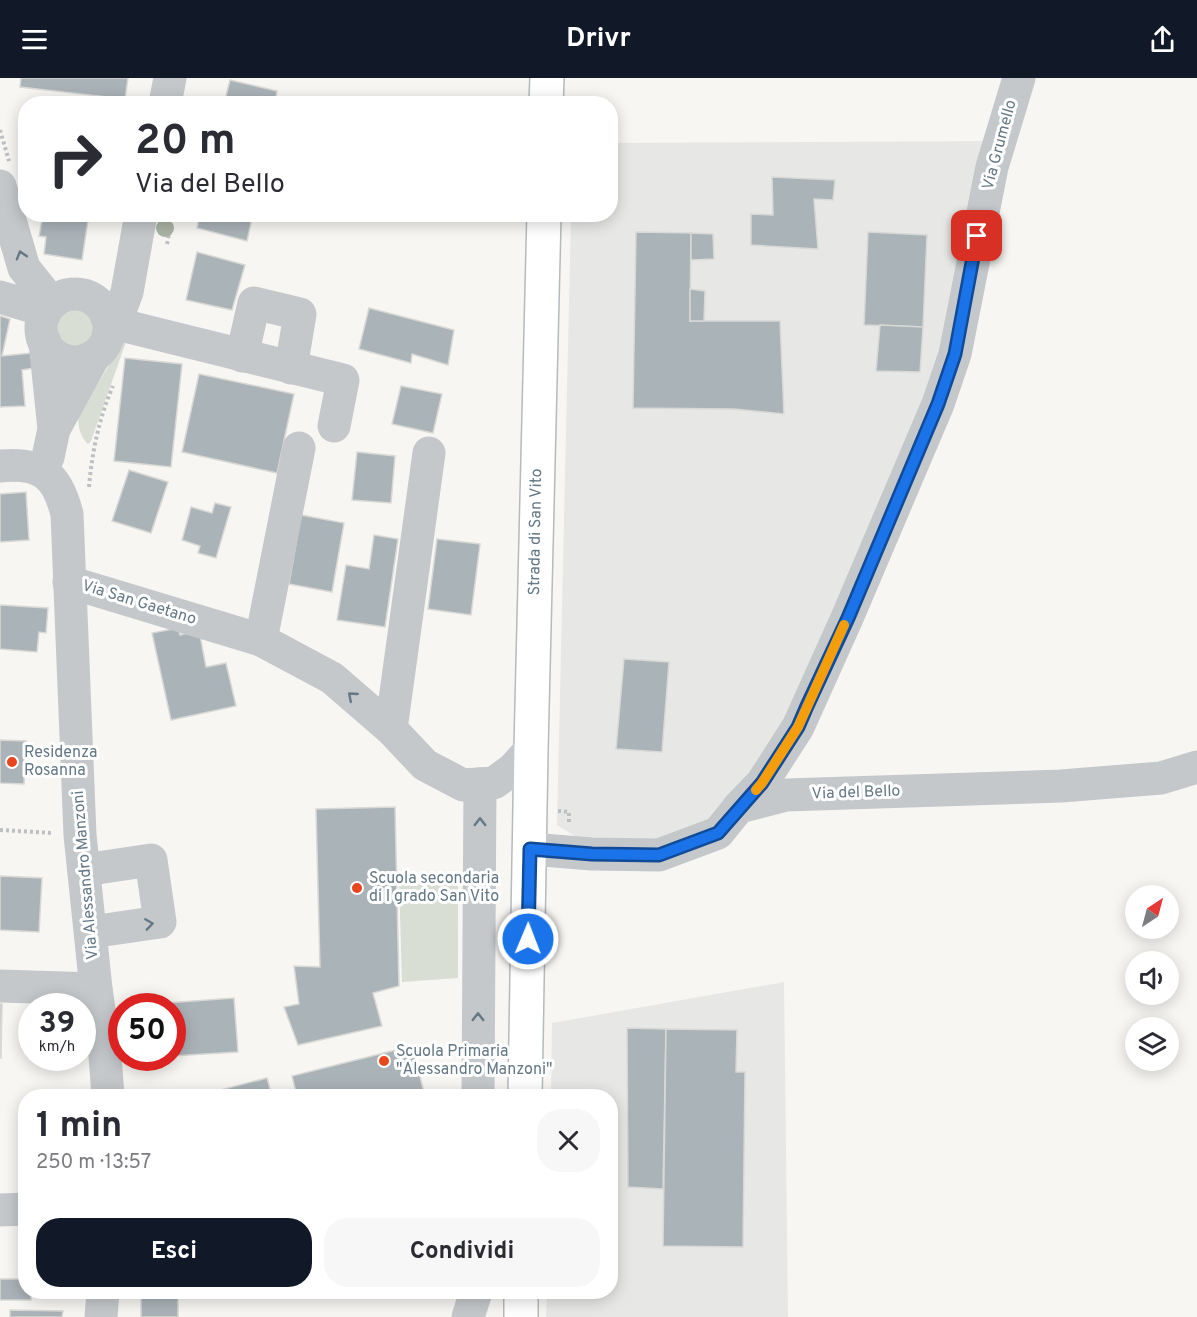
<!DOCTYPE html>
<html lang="it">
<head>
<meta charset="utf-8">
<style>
  body { margin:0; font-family:Overpass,sans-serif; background:#f7f7f7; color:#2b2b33; height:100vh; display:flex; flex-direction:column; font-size:22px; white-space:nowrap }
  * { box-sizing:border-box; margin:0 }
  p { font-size:20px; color:#7c7c81 }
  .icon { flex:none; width:33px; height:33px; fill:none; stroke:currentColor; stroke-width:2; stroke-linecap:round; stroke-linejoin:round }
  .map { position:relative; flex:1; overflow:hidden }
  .side { position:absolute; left:18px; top:1011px; width:600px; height:210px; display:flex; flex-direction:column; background:#fff; border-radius:24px; box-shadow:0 3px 15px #0003 }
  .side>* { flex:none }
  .hud { position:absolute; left:18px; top:18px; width:600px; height:126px; border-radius:24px; box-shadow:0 3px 15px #0003; background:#fff; color:#2b2b33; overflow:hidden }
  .needle { width:39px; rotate:36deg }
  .buttons { position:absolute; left:1125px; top:807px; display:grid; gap:12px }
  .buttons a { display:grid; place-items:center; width:54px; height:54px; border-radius:50%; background:#fff; box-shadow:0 3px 15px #0003; font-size:30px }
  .speed { position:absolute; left:18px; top:915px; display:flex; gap:12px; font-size:30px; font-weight:700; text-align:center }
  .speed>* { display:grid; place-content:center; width:78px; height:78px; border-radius:50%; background:#fff; box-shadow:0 3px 15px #0003; line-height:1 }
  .speed small { font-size:15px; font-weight:400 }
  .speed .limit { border:9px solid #d22; background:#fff; color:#111 }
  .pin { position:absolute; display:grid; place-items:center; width:51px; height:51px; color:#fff; margin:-26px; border-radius:12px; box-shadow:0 3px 9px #0006 }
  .me { position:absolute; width:66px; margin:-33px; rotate:1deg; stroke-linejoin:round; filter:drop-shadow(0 0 4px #0008) }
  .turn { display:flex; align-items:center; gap:21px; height:126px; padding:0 18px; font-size:27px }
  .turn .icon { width:78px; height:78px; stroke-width:2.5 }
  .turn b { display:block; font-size:42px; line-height:51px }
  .round { display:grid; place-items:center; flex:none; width:63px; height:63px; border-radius:24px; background:#f7f7f7 }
  .headline { display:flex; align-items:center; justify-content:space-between; height:102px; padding:0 18px }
  h1 { font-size:36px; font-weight:700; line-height:45px }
  .cta { display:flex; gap:12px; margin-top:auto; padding:12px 18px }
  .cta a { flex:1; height:69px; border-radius:24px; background:#111827; color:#fff; font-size:24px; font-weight:700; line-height:69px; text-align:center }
  .cta a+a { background:#f7f7f7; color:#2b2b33 }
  header { display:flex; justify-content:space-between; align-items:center; height:78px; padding:0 18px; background:#111827; color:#fff; font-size:27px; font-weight:700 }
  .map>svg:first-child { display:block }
</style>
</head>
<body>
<header><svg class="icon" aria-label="menu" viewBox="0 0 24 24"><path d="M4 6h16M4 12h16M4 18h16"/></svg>Drivr<svg class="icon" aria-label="share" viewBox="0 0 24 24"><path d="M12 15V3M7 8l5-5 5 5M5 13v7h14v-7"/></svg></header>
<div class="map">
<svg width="1197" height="1239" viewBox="0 0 1197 1239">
  <rect width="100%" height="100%" fill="#f7f6f3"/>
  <g fill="#e7e8e6">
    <polygon points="986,63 939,291 844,532 742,717 706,744 675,761 581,762 557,747 571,137 610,136 611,65"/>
    <polygon points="784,904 788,1239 546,1239 547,1214 610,1214 610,1018 551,1018 552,945"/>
  </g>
  <g fill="#d8ded4">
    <circle cx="75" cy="251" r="20"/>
    <path d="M126,264L91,363L88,366C80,359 78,348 78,337L123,265Z"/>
    <polygon points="458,798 458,900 402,904 399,802"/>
  </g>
  <g fill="#aab3b8" stroke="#d8d8d5" stroke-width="1.5">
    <polygon points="21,0 128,0 125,21 20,9"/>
    <polygon points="230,2 277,13 275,26 224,26"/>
    <polygon points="772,99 835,102 833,122 814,121 818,171 751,167 751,136 773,137"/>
    <polygon points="43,136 89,136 82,182 44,176 46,159 39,158"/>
    <polygon points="200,136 253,136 247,163 197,150"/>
    <polygon points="636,154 691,155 690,243 780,243 784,336 734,331 633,330"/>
    <polygon points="868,154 927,157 923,249 864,247"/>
    <polygon points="691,155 713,156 714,181 691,182"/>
    <polygon points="197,174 245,187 232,232 186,222"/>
    <polygon points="690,211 705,213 704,243 690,243"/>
    <polygon points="369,230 454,252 448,287 412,276 411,285 359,271"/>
    <polygon points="0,238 10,241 2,278 32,275 35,290 22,292 25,328 0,329"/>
    <polygon points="880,247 923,249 920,294 876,293"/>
    <polygon points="125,280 182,286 171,389 114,383"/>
    <polygon points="199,296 294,316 277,395 182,374"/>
    <polygon points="401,308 442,316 433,355 392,346"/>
    <polygon points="357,374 395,378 391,425 352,422"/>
    <polygon points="129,392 168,404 151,455 112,443"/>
    <polygon points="26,414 29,462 0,464 0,416"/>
    <polygon points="215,425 231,429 216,480 198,475 200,468 182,462 191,429 212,435"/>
    <polygon points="301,437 344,445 332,514 289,506"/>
    <polygon points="374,457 398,461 385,549 337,542 346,487 369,491"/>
    <polygon points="437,461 480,466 471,537 428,531"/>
    <polygon points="0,527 48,530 46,555 39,554 37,574 0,571"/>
    <polygon points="178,550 180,557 199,552 206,589 226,585 236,628 171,642 152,555"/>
    <polygon points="624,581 669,584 662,674 616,671"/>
    <polygon points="0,662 26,663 24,706 0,705"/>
    <polygon points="395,729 399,908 373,915 382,948 298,967 284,929 299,926 294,888 320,889 316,731"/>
    <polygon points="0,798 42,800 39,854 0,852"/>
    <polygon points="234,920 238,974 172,978 172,928 153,928 153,926"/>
    <polygon points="0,926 2,926 1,980 0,980"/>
    <polygon points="627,950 666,951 663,1111 628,1109"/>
    <polygon points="666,951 737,952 736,994 745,994 743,1169 663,1168"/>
    <polygon points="412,968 425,1018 297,1018 292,998"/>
    <polygon points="267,1000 272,1018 205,1018 205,1016"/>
    <polygon points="22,1147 26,1147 26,1193 24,1193"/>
    <polygon points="0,1201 26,1201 26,1214 31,1214 31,1222 0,1222"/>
    <polygon points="178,1215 178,1239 141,1239 141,1216"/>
    <polygon points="10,1232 63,1233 62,1239 10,1239"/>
  </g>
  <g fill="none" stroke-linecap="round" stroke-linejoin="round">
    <defs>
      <g id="major">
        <polyline points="546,26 547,0"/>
        <polyline points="525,1018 531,671 544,136"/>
        <polyline points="521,1239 521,1214"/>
      </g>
    </defs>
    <use href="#major" stroke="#b5babd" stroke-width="36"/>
    <g stroke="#bdc0c2" stroke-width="4" stroke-dasharray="3 3" stroke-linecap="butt">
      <polyline points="0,52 9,83"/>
      <polyline points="167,166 173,136"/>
      <polyline points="78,214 85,214 99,208"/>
      <path d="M89,409C92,374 99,340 113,308"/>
      <polyline points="558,733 569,734 569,747"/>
      <polyline points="0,752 53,755"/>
    </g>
    <g stroke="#c4c8cb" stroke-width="33">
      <polyline points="165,26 170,0"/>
      <polyline points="0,108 24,190 52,225"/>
      <circle cx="75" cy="250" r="34"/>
      <polyline points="0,219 46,233"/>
      <polyline points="107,239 121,230 127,214 141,136"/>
      <polyline points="109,244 343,302 334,348"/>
      <polyline points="45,264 54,351"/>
      <polyline points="242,278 254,225 300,236 291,290"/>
      <path d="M0,388C42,384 57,397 67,436L80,757L96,911L104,965L108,1018"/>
      <polyline points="42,392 48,379 54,351 94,278"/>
      <polyline points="69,504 261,562 332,600 391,651 425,687 463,707 494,705 513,691 531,671"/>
      <polyline points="261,562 299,370"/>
      <polyline points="391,651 429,375"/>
      <polyline points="739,729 762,705 798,649 847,540 938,326 955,276 992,89 1019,0"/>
      <polyline points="530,771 592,776 659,777 718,755 739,729 786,717 1061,708 1161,700 1197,689"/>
      <polyline points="84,792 151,782 160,844 91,854"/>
      <polyline points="0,908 96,911"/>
      <polyline points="478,1018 480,706"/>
      <polyline points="0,1132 26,1131"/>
      <polyline points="101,1239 103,1214"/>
      <polyline points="468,1239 476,1214"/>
    </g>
    <use href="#major" stroke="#fff" stroke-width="33"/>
  </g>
  <circle fill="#a9b3a4" cx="165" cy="150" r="9"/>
  <defs><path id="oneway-chevron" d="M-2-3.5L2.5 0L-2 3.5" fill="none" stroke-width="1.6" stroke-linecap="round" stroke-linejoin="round" transform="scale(1.5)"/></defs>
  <g stroke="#647885">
    <use href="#oneway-chevron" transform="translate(21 177) rotate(-107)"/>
    <use href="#oneway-chevron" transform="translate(352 618) rotate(-139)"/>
    <use href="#oneway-chevron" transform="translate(480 744) rotate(-90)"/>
    <use href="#oneway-chevron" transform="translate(149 846) rotate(-8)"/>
    <use href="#oneway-chevron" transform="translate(478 939) rotate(-90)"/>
  </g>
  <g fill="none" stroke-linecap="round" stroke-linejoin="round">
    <defs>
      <polyline id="route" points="528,861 530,771 592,776 659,777 718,755 762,705 798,649 807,628 848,540 938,326 955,276 977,158"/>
    </defs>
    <use href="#route" stroke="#114b97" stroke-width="15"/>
    <use href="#route" stroke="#1a73e8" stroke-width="10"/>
    <polyline stroke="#f59e0b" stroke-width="10" points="756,712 762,705 798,649 844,547"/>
  </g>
  <g fill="#eb451e" stroke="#fff" stroke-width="2">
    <circle cx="12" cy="684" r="6"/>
    <circle cx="357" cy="810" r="6"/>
    <circle cx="384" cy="983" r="6"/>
  </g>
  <g text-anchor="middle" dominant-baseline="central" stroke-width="6" stroke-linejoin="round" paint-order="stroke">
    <g font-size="16" fill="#647885" stroke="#fff">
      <text transform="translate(1000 67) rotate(-75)">Via Grumello</text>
      <text transform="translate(536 454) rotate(-89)">Strada di San Vito</text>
      <text transform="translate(139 525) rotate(17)">Via San Gaetano</text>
      <text transform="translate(856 715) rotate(-2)">Via del Bello</text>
      <text transform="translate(86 797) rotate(-95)">Via Alessandro Manzoni</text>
    </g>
    <g font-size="16" fill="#647885" stroke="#fff" text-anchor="start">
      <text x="24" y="675">Residenza<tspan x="24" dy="18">Rosanna</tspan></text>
      <text x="369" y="801">Scuola secondaria<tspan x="369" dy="18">di I grado San Vito</tspan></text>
      <text x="396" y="974">Scuola Primaria<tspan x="396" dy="18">"Alessandro Manzoni"</tspan></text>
    </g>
  </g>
</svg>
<div class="buttons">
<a><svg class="needle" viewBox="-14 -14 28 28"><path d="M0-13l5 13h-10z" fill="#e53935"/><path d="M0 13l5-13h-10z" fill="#7c7c81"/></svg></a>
<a><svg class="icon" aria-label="sound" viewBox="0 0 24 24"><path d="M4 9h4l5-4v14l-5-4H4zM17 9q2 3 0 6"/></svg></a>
<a><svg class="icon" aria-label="layers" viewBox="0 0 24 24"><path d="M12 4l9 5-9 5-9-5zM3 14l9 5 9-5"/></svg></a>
</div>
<div class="speed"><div>39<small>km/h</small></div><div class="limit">50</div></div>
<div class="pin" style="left:977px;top:158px;background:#d93025"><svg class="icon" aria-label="arrive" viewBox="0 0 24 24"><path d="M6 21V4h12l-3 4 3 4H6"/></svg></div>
<svg class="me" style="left:528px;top:861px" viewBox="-20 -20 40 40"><circle r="17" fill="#1a73e8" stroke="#fff" stroke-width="3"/><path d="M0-11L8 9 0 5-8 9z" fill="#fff"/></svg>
<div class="hud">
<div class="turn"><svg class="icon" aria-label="right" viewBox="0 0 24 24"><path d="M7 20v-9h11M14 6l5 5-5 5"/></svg><div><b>20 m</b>Via del Bello</div></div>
</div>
<section class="side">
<div class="headline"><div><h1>1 min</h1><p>250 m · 13:57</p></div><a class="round"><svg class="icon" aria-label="close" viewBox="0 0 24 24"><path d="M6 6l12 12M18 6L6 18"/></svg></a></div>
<div class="cta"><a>Esci</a><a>Condividi</a></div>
</section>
</div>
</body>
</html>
